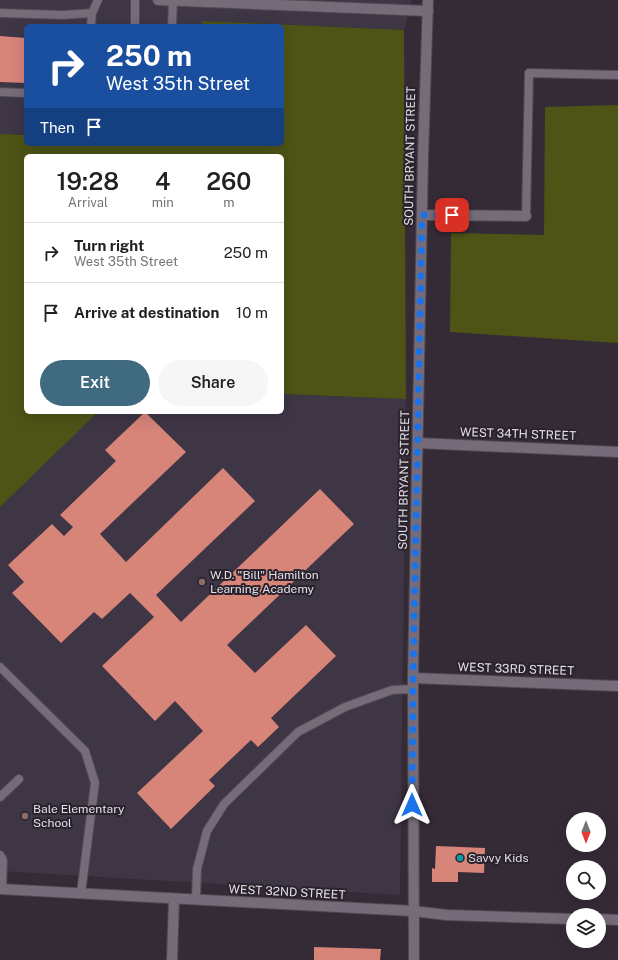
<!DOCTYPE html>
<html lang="en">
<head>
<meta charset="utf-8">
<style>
  body { margin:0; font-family:"Public Sans",sans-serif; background:#f6f6f6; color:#202124; height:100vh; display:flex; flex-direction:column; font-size:15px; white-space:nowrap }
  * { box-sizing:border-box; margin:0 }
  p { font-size:13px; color:#757577 }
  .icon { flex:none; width:22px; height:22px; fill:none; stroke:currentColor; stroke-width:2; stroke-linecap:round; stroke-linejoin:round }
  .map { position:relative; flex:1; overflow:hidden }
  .details { position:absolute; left:24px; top:154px; width:260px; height:260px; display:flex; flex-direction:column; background:#fff; border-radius:6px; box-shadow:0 4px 16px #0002 }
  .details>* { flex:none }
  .top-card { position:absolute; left:24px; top:24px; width:260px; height:122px; border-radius:6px; box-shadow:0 4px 16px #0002; background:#1a4fa0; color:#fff; overflow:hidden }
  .needle { width:26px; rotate:180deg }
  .buttons { position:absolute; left:566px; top:812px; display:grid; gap:8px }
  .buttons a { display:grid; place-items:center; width:40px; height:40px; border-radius:50%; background:#fff; box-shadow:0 4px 16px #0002; font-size:20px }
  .pin { position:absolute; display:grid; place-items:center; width:34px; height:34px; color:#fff; margin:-17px; border-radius:8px; box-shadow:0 2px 6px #0006 }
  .me { position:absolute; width:44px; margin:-22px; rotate:0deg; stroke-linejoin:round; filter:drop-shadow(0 0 3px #0008) }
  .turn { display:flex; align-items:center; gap:14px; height:84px; padding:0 16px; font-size:18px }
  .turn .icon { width:52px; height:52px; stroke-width:2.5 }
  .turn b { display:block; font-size:28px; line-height:34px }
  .then { display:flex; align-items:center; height:38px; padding:0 16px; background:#0003; gap:8px; font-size:15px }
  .eta { display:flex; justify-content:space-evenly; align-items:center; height:68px; text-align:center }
  .eta b { font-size:24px; font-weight:600; line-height:28px }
  .cta { display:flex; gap:8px; margin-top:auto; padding:8px 16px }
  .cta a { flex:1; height:46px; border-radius:24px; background:#406a80; color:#fff; font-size:16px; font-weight:600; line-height:46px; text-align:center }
  .cta a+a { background:#f6f6f6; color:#202124 }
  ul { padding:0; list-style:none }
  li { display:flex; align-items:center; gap:12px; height:60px; padding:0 16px; border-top:1px solid #e0e0e0 }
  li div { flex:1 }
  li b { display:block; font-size:15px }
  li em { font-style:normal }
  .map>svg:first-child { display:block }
</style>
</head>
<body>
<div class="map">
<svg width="618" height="960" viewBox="0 0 618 960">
  <rect width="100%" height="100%" fill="#342b37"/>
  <g fill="#3e3545">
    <polygon points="0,0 412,0 404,30 202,21 202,26 26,26 26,135 0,134"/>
    <polygon points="0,282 26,412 282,412 282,394 406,399 400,895 0,871"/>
  </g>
  <g fill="#4e5316">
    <polygon points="202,21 404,30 406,399 282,394 282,156 26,156 26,412 98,412 0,507 0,134 26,135 26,144 282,144 282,26 202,26"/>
    <polygon points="618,105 618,343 450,332 451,233 544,235 545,107"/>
  </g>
  <g fill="#d78479">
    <polygon points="0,36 26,38 26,83 0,82"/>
    <polygon points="145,412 186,452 100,534 126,562 223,468 255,501 156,595 181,622 320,489 354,524 227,645 255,673 306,625 336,656 271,718 279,727 258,747 251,740 209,780 215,786 171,829 137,793 203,731 175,701 155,721 102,666 154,617 130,593 102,619 94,612 61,643 12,593 24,582 8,565 52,524 64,536 73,527 60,515 116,461 105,450"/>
    <polygon points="436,846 485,848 484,873 458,872 458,882 432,882 432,868 435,869"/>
    <polygon points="314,947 381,949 380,960 314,960"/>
  </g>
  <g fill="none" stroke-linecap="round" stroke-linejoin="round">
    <defs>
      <g id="lane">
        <polyline points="135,0 135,26"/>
        <polyline points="0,13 63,15 92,13 98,0"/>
        <polyline points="91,26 92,13"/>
        <polyline points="172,26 173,1"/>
        <polyline points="0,92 26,93"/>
        <polyline points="526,216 529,73 618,75"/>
        <polyline points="0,667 85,751 95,783 81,893"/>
        <polyline points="0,797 19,779"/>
        <polyline points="0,855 3,860 2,890"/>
        <polyline points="196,899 197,869 207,831 224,804 298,732 345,707 392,690 413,689"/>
      </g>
      <g id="street">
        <polyline points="158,0 428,11"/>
        <polyline points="422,215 526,216"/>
        <polyline points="418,443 618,452"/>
        <polyline points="413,678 618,686"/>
        <polyline points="0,889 413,911 447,915 573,919"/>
        <polyline points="599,919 618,920"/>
        <polyline points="172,960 174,899"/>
        <polyline points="414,960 413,678 423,157 428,0"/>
      </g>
    </defs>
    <use href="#lane" stroke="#4f4952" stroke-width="10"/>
    <use href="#street" stroke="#4f4952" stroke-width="12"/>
    <use href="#lane" stroke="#756b79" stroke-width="8"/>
    <use href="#street" stroke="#756b79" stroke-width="10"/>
  </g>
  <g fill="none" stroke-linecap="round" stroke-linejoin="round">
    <polyline stroke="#1a73e8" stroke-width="7" stroke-dasharray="0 12.6" points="412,805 413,678 422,215 452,215"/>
  </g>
  <g fill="#8d6e63" stroke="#2a222d" stroke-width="1.5">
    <circle cx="202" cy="582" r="4"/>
    <circle cx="25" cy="816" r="4"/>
  </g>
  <circle fill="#0f9aa8" stroke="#2a222d" stroke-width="1.5" cx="460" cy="858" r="4"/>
  <g text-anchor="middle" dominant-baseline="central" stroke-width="4" stroke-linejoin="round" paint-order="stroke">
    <g font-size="12" fill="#e4dfe6" stroke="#2a222d">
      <text transform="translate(410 156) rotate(-89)">SOUTH BRYANT STREET</text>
      <text transform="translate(518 434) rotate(2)">WEST 34TH STREET</text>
      <text transform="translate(404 480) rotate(-89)">SOUTH BRYANT STREET</text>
      <text transform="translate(516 669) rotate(2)">WEST 33RD STREET</text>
      <text transform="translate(287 892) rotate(3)">WEST 32ND STREET</text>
    </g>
    <g font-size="12" fill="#e4dfe6" stroke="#2a222d" text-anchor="start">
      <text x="210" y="575">W.D. "Bill" Hamilton<tspan x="210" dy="14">Learning Academy</tspan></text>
      <text x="33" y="809">Bale Elementary<tspan x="33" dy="14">School</tspan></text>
      <text x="468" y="858">Savvy Kids</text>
    </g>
  </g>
</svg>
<div class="buttons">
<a><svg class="needle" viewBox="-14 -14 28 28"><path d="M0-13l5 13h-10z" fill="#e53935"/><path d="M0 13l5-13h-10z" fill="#757577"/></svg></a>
<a><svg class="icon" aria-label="search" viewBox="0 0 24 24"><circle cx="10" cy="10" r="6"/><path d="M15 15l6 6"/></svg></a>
<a><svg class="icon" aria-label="layers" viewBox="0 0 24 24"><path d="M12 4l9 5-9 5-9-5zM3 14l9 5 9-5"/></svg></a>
</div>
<div class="pin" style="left:452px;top:215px;background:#d93025"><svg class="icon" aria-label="arrive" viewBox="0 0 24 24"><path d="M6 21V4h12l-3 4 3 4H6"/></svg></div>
<svg class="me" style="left:412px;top:805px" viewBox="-20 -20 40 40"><path d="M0-17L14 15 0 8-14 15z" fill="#1a73e8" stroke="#fff" stroke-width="4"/></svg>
<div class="top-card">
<div class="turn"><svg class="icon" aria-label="right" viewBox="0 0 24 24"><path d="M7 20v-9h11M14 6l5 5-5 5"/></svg><div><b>250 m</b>West 35th Street</div></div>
<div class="then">Then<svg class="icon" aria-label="arrive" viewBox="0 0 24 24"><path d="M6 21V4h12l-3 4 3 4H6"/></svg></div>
</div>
<section class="details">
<div class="eta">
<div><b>19:28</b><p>Arrival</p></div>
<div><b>4</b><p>min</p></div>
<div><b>260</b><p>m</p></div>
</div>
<ul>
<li><svg class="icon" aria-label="right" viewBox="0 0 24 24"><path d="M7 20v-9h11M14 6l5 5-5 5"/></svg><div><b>Turn right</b><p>West 35th Street</p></div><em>250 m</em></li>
<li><svg class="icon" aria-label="arrive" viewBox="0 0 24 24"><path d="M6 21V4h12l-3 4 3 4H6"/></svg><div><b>Arrive at destination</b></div><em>10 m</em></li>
</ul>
<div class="cta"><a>Exit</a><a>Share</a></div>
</section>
</div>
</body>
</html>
